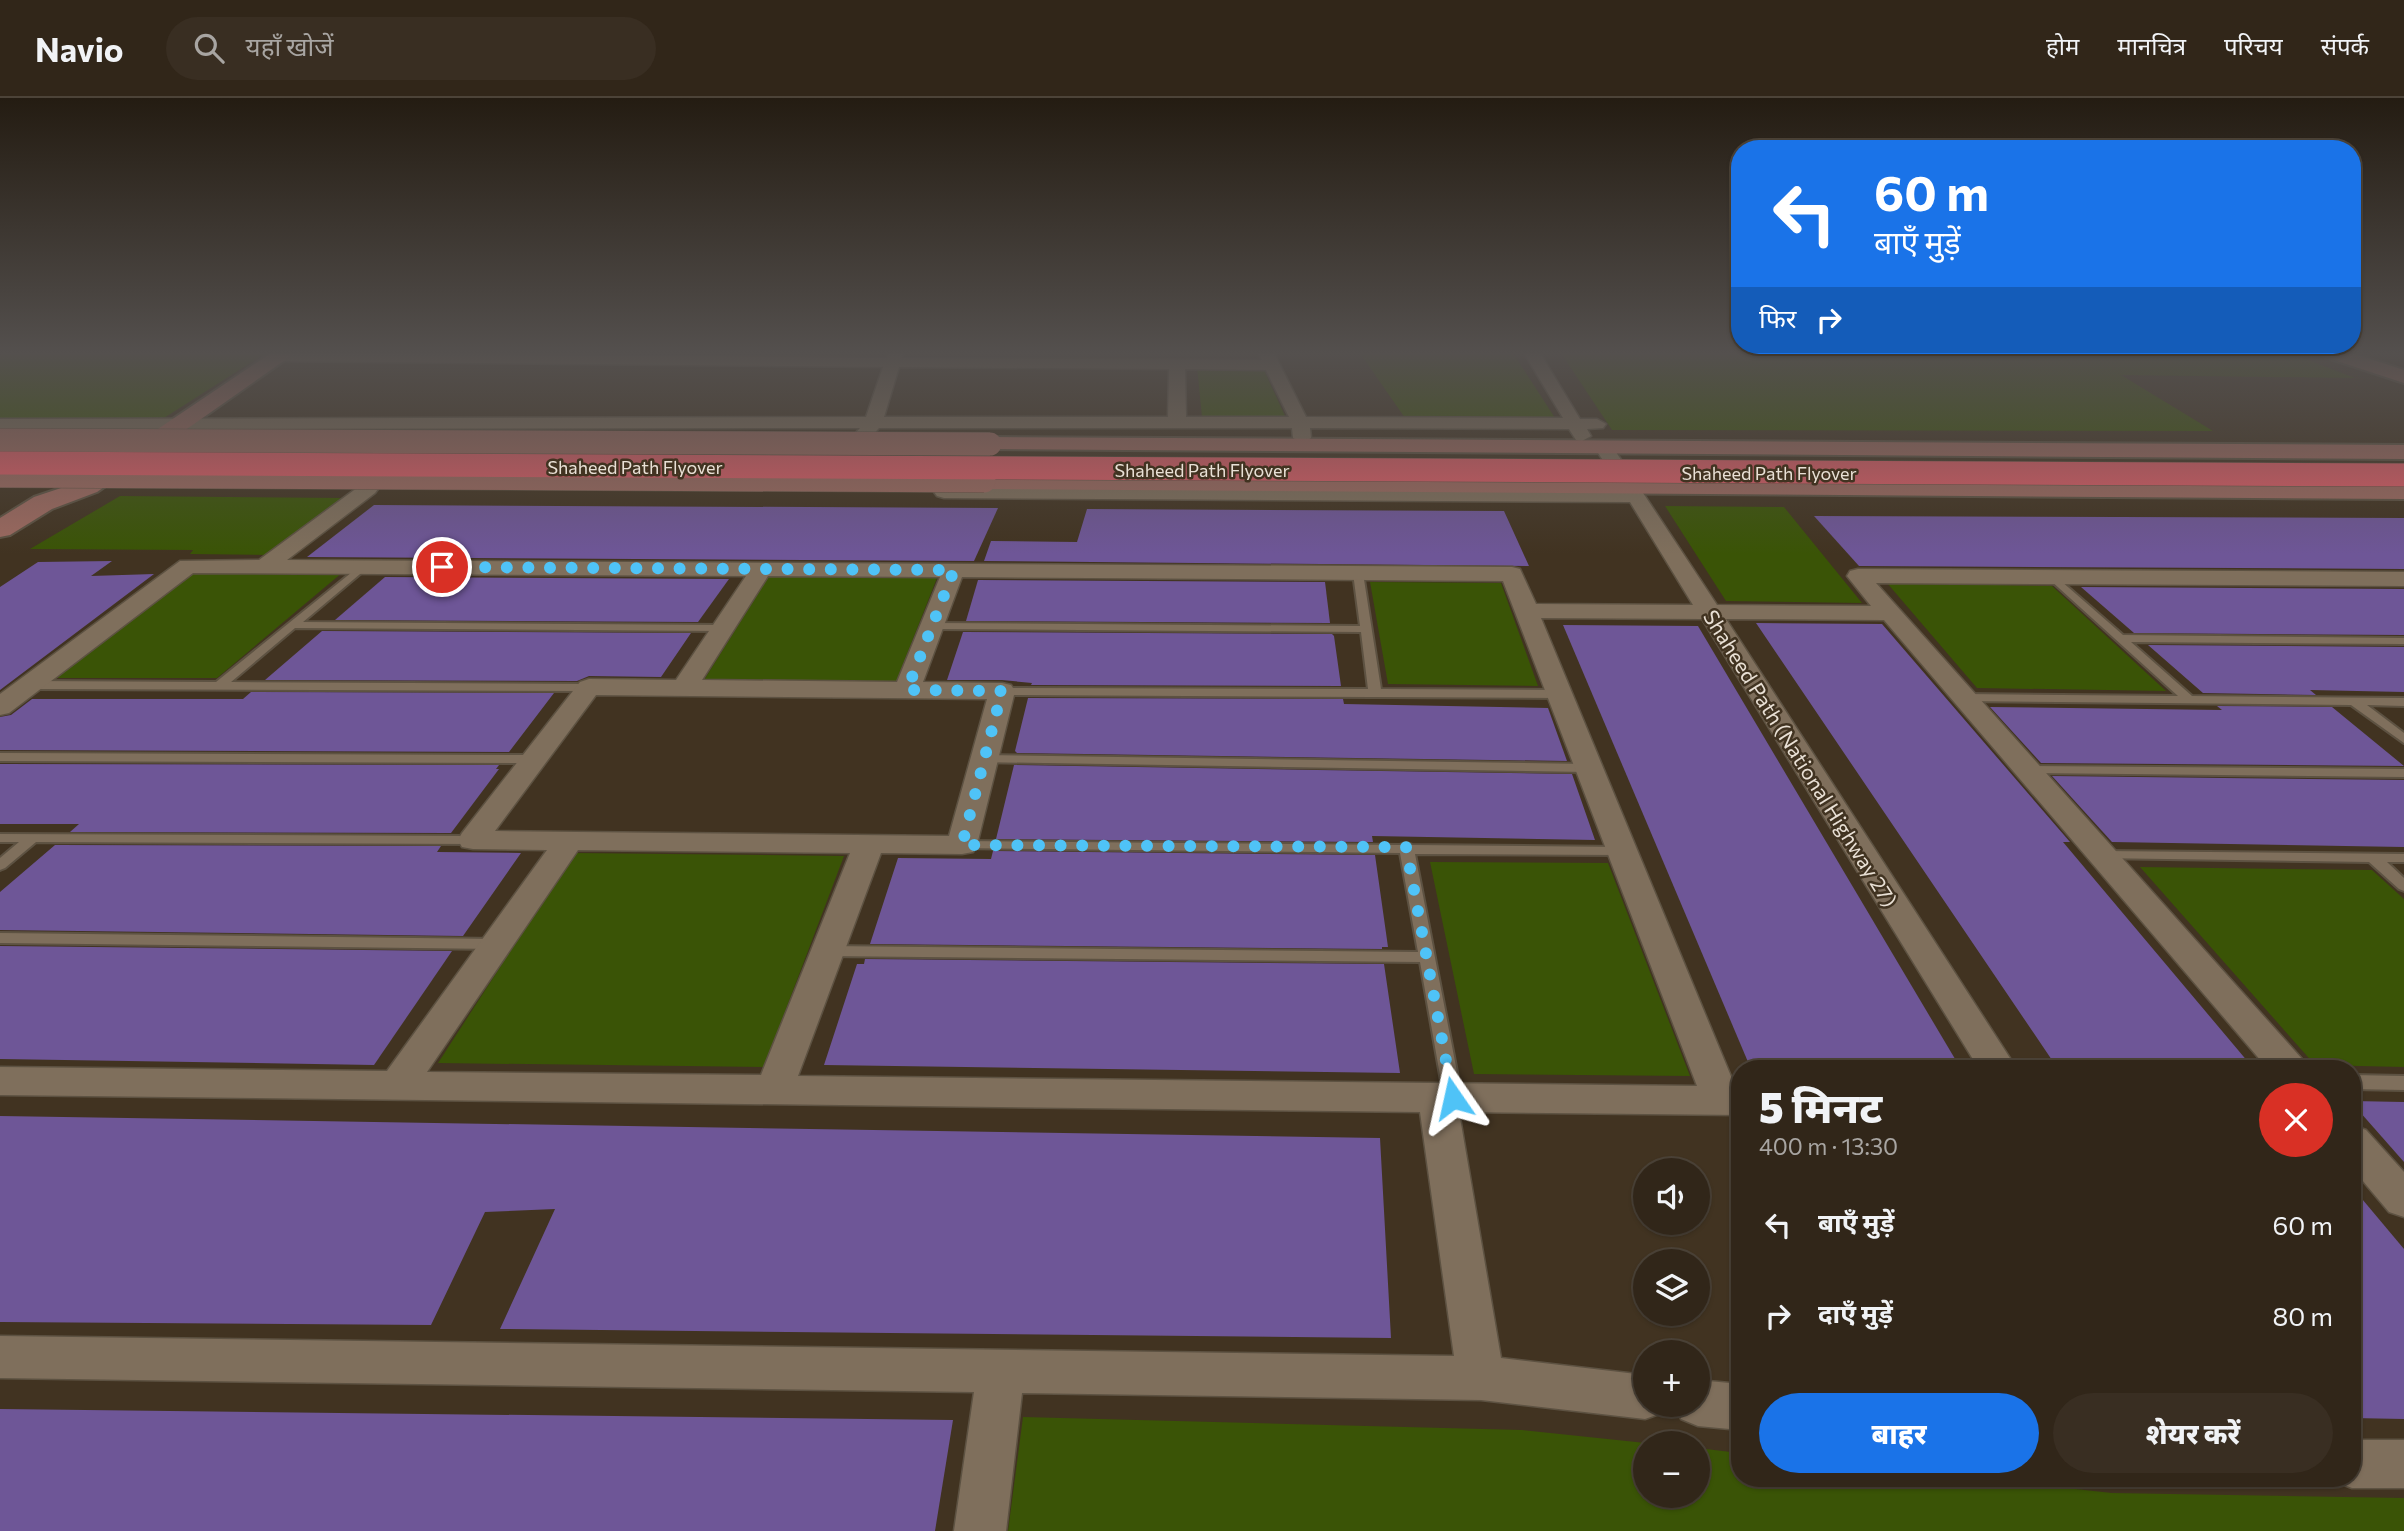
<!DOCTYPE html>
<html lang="hi">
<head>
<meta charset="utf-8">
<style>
  body { margin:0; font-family:Commissioner,"Noto Sans Devanagari",sans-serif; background:#392e22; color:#f1f3f6; height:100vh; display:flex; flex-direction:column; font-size:26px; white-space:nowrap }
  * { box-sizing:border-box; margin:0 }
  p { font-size:23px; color:#a8a5a2 }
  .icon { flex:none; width:38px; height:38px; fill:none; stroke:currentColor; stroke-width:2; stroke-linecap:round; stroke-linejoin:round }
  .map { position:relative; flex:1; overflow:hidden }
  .panel { position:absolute; left:1731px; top:962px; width:630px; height:427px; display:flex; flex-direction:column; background:#312619; border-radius:28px; box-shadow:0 2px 5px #0004,0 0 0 2px #4c4338 }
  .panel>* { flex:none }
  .banner { position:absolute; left:1731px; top:42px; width:630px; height:214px; border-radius:28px; box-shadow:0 2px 5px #0004,0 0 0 2px #4c4338; background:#1a73e8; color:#fff; overflow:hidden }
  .buttons { position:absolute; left:1633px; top:1060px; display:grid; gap:14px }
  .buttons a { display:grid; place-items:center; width:77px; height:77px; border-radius:50%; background:#312619; box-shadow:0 2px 5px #0004,0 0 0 2px #4c4338; font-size:35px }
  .pin { position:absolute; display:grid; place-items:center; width:60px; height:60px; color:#fff; margin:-30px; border:4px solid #fff; border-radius:50%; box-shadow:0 2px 7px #0007 }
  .me { position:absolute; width:77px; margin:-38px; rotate:349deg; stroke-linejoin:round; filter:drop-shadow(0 0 5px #0008) }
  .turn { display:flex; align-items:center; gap:24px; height:147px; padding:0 28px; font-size:32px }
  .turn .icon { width:91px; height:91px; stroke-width:2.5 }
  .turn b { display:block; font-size:49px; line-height:60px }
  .then { display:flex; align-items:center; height:66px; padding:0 28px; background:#0003; gap:14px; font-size:26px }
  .round { display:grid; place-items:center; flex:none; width:74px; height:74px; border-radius:37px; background:#392e22 }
  .summary { display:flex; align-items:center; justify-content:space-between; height:119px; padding:0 28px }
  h1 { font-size:42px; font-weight:800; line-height:52px }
  .primary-button { display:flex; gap:14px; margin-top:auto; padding:14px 28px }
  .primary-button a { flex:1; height:80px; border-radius:42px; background:#1a73e8; color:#fff; font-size:28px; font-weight:800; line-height:80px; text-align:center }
  .primary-button a+a { background:#392e22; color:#f1f3f6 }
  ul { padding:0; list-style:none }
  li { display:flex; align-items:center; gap:21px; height:91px; padding:0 28px }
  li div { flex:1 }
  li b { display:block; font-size:26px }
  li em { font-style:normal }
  header { display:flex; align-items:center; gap:42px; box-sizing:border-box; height:98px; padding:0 35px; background:#312619; border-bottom:2px solid #4c4338 }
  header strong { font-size:33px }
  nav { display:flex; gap:38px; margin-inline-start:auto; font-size:24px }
  .search { width:490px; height:63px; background:#392e22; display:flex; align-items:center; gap:18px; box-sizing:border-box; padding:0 24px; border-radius:38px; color:#a8a5a2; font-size:26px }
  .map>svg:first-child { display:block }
</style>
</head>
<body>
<header>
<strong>Navio</strong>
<div class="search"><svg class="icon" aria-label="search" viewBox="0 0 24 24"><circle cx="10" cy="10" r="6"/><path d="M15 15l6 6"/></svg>यहाँ खोजें</div>
<nav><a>होम</a><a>मानचित्र</a><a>परिचय</a><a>संपर्क</a></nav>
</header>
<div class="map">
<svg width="2404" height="1433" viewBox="0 0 2404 1433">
  <rect width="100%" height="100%" fill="#413321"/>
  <g fill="#3a5406">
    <polygon points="7,255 266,255 164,320 0,320 0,258"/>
    <polygon points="1360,255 1513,255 1555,320 1405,320"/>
    <polygon points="1561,255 2290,255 2355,280 2121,277 2213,333 1612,332"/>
    <polygon points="1197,268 1263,270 1286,320 1202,319"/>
    <polygon points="120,398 345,400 269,457 190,456 193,452 30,451"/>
    <polygon points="1665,408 1784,409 1862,505 1726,503"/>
    <polygon points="193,474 343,474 217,580 45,580"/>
    <polygon points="769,478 937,480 896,584 704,582"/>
    <polygon points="1370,484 1501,485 1538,588 1388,586"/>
    <polygon points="1887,485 2052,488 2166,593 1977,590"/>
    <polygon points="574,755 844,758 764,969 438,965"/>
    <polygon points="1430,764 1608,765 1690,978 1474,976"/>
    <polygon points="2140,769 2372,772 2404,801 2404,969 2315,967"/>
    <polygon points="1023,1319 1522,1332 1655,1346 1645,1346 1645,1398 1698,1398 1698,1350 1739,1355 1740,1381 1983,1381 2112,1395 2404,1400 2404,1433 1008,1433"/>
  </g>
  <g fill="#6e5697">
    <polygon points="374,407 998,410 974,463 307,459"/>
    <polygon points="1087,411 1504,413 1529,468 984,463 991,443 1077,444"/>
    <polygon points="1814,418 2404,420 2404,471 1859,468"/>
    <polygon points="112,463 91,478 154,476 0,592 0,489 38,464"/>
    <polygon points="385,479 729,481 698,524 335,522"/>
    <polygon points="978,482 1325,484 1330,525 966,523"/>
    <polygon points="2081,489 2404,491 2404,537 2134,535"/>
    <polygon points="1756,525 1882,526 2070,744 2063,744 2254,971 2058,971"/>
    <polygon points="1563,527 1698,528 1961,971 1751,971"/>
    <polygon points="322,533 323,533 691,535 661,579 589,578 577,583 265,582"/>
    <polygon points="963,534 1332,536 1334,538 1341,588 1031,587 1032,585 1002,582 947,582"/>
    <polygon points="2148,547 2404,549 2404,594 2310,592 2316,597 2203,595"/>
    <polygon points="251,594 554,595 509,654 0,652 0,619 11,617 32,601 243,601"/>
    <polygon points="1028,600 1343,601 1344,606 1548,610 1567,663 1017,655 1015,653"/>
    <polygon points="2217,608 2332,609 2404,668 2041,665 1990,609 2222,612"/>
    <polygon points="0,666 499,667 496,671 499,671 451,735 70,734 79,726 0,726"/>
    <polygon points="1014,667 1572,676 1595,742 1372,738 1373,744 996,741"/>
    <polygon points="2052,678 2404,682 2404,749 2112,744"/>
    <polygon points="55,747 441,748 437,754 521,755 463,838 0,832 0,794"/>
    <polygon points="993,753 1375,757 1388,849 1382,849 1382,851 870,846 898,760 991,761"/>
    <polygon points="0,848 452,853 374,967 0,961"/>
    <polygon points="865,861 1384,866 1400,975 824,967 857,866 864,866"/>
    <polygon points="2352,1003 2404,1004 2404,1064 2352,1005"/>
    <polygon points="0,1018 1380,1040 1391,1240 500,1231 555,1111 485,1114 431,1227 0,1224"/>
    <polygon points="2352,1089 2404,1151 2404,1321 2352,1320"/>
    <polygon points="0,1311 953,1322 935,1433 0,1433"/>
  </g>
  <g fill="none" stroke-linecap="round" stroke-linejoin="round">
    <defs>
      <g id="lane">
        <polygon points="362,466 366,467 366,471 303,524 721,527 727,530 721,533 295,530 231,584 593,586 595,589 593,592 589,593 29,591 23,587 29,583 216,584"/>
        <polygon points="1358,472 1363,475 1381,591 1560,592 1566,596 1560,600 1002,597 996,593 998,590 1368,591 1361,534 932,531 926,528 932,525 1360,528 1353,475"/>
        <polygon points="2053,476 2123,537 2404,540 2404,546 2131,544 2192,598 2404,600 2404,608 2367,607 2404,635 2404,645 2351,607 1961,603 1959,600 1965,596 2178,598 2049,481 2049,477"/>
        <polygon points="0,655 535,657 542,661 535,665 0,663"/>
        <polygon points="984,657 1588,666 1595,670 1588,674 979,664 977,661"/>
        <polygon points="2028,668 2404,671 2404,679 2023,675 2021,672 2023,669"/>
        <polygon points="0,736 473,738 480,742 473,746 36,744 5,770 0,772 0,760 19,744 0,744"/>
        <polygon points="962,743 1400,747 1406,745 1412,747 1622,749 1629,753 1622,757 1415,756 1462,1000 1459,1005 1453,1007 1447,1005 1444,1000 1420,864 827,858 821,857 819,853 821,849 827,848 1418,854 1400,755 957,750 955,747 957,744"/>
        <polygon points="2101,753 2404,756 2404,764 2387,764 2404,780 2404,793 2399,791 2369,764 2096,760 2094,757 2096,754"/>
        <polygon points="0,835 496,841 502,842 504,846 502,850 496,851 0,845"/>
        <polygon points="2352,977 2404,978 2404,992 2352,991"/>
      </g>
      <g id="street">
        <path d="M277,255L887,260L888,255H904L902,260L1262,262L1258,255H1274L1306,319L1563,320L1524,255H1540L1580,321H1597L1606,326L1603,330L1587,331L1591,338L1582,343L1576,342L1569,331L1310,330L1311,340L1302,345L1293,340L1292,330H879L869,341L863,342L854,337L860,330L0,331V321L866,319L883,269L271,263L269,260L271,257ZM899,269L1169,271L1168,319H884ZM1185,271L1266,272L1289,319H1186Z"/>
        <path d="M1603,343L1610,345L1717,507L1871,508L1847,478L1850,473L1858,471L2404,474V488L1876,485L2302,961L2308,971H2268L1884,522L1726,521L2017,971H1979L1702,521L1541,520L1735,988L1740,989V1017L1459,1014L1501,1260L1645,1277V1307H1665L1662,1315L1645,1321L1481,1302L1022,1295L1006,1433H954L974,1294L0,1280V1238L1454,1258L1420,1014L0,997V969L387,973L547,752L473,751L462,749L458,742L462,735L580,584L589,581L676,582L746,478L193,475L9,615L0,617V596L180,463L259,462L361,387H375L378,391L375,395L287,462L1512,469L1520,471L1536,506L1693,507L1630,404L944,400L937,398L934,394L937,390L944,388L1623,392L1594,349ZM768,478L940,479L897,584L702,582ZM962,479L1503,483L1697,988L798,978L881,755L962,756L973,754L977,747L1015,593L1011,587L1002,585L923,584ZM596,597L987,601L949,738L495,733ZM578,752L850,755L761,977L427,974Z"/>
        <polygon points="2352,1027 2366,1032 2404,1074 2404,1119 2389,1114 2352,1070"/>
        <polygon points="1698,1282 1740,1286 1740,1332 1698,1328 1681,1321 1675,1307 1698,1307"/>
        <polygon points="2352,1342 2404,1342 2404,1390 2352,1390 2334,1383 2333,1381 2352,1381"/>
      </g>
      <g id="secondary">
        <polygon points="271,255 295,255 97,394 52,411 10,437 0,439 0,420 34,399 79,384"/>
        <polygon points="2322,255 2352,255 2404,272 2404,285 2325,259"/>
        <polygon points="990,339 2404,347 2404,361 982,351 978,346 982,341"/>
        <polygon points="984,375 2404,385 2404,401 984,391 975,388 971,383 975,378"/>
      </g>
    </defs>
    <use href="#lane" stroke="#5d5242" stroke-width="4"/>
    <use href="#street" stroke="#5d5242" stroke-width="3"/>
    <use href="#secondary" stroke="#5d5242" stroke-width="4"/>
    <use href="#lane" fill="#7f6f5c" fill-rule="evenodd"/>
    <use href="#street" fill="#7f6f5c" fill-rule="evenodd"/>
    <use href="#secondary" fill="#9c695f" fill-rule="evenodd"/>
    <defs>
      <g id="secondary-bridge">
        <polyline points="0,342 990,346"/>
        <polyline points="0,378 984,383"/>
      </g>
      <polyline id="highway-bridge" points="0,365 2404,377"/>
    </defs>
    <use href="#secondary-bridge" stroke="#5d5242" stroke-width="24" stroke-linecap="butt"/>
    <use href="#highway-bridge" stroke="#5d5242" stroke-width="24" stroke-linecap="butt"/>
    <use href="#secondary-bridge" stroke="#9c695f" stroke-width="23"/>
    <use href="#highway-bridge" stroke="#df5c66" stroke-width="23"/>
  </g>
  <linearGradient id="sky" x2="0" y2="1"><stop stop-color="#241c12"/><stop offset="0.56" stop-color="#54504e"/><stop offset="1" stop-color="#54504e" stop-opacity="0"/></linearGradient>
  <rect width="2404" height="456" fill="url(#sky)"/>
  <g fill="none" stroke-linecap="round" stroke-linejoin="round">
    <polyline stroke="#4fc3f7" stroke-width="12" stroke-dasharray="0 21.6" points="442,469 954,472 907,592 1002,593 962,747 1406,749 1453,1000"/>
  </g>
  <g text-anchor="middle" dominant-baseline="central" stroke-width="5" stroke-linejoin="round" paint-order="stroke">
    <g font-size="18" fill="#e9e0d5" stroke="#413321">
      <text x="635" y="369">Shaheed Path Flyover</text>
      <text x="1202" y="372">Shaheed Path Flyover</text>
      <text x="1769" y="375">Shaheed Path Flyover</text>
    </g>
    <g font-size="21" fill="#e9e0d5" stroke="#413321">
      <text transform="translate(1801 660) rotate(58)">Shaheed Path (National Highway 27)</text>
    </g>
  </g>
</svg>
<div class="buttons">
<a><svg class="icon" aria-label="sound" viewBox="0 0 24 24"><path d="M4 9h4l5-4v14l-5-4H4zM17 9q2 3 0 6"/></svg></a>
<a><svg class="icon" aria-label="layers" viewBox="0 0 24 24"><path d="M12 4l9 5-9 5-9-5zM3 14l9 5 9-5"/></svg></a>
<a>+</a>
<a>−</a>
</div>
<div class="pin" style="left:442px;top:469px;background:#d93025"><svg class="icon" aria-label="arrive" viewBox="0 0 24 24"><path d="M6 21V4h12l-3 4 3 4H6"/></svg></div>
<svg class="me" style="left:1453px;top:1000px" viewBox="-20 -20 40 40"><path d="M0-17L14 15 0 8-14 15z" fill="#4fc3f7" stroke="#fff" stroke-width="4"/></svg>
<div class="banner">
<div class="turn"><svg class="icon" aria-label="left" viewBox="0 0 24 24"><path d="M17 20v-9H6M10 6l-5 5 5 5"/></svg><div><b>60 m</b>बाएँ मुड़ें</div></div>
<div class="then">फिर<svg class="icon" aria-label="right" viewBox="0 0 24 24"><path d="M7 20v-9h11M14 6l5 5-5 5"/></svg></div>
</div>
<section class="panel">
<div class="summary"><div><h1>5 मिनट</h1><p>400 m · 13:30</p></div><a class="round" style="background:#d93025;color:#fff"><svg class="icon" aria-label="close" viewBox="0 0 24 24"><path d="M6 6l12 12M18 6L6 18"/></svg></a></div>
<ul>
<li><svg class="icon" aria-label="left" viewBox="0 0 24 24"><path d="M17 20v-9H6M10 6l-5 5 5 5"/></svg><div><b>बाएँ मुड़ें</b></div><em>60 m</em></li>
<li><svg class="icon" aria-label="right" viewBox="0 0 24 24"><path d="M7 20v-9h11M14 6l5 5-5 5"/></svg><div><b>दाएँ मुड़ें</b></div><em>80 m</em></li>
</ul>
<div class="primary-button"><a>बाहर</a><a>शेयर करें</a></div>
</section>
</div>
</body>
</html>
